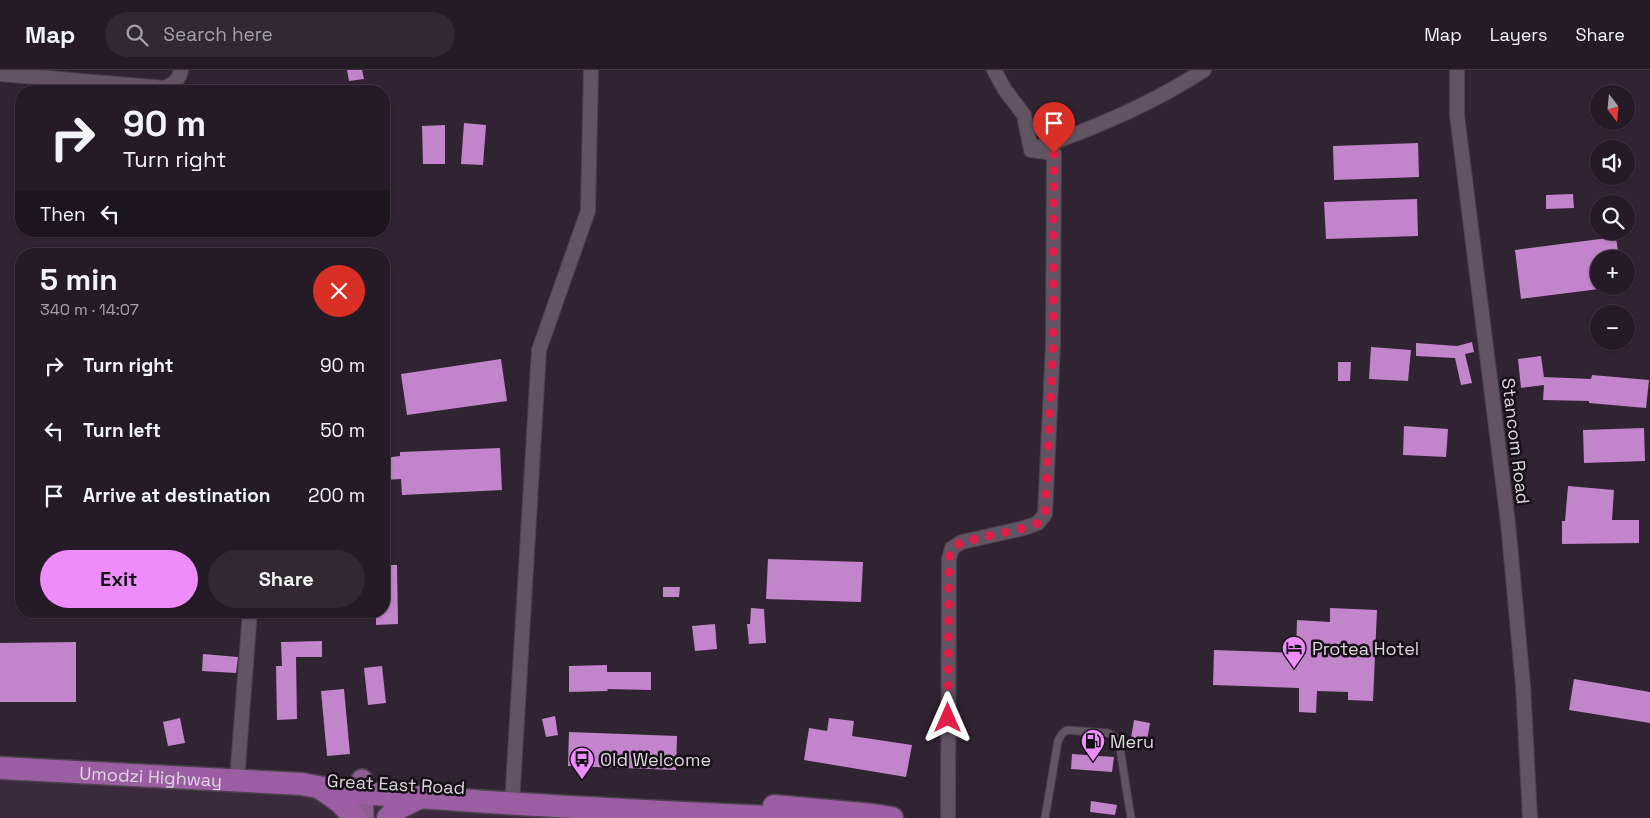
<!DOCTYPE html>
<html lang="en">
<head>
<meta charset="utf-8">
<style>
  body { margin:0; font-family:"Space Grotesk",sans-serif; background:#312832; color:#f1f3f6; height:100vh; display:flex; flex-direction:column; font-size:19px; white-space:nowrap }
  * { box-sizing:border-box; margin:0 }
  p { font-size:16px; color:#a3a1a7 }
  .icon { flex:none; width:28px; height:28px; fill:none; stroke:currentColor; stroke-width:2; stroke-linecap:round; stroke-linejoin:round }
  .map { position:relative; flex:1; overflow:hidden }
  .panel { position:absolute; left:15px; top:178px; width:375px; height:370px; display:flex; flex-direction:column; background:#251b26; border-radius:20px; box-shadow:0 1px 4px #0004,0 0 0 1px #423943 }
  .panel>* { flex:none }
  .hud { position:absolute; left:15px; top:15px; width:375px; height:152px; border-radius:20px; box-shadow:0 1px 4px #0004,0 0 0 1px #423943; background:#251b26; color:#f1f3f6; overflow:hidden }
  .needle { width:32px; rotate:164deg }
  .controls { position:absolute; left:1590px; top:15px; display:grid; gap:10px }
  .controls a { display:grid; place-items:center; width:45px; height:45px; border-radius:50%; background:#251b26; box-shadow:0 1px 4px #0004,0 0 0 1px #423943; font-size:25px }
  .pin { position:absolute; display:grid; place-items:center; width:42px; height:42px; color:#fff; margin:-51px -21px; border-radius:50% 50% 50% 0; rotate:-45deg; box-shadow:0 0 5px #0007 }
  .pin .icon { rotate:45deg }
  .me { position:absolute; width:55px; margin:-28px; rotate:0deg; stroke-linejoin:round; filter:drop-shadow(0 0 4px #0008) }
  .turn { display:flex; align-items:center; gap:18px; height:105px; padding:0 25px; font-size:22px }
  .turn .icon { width:65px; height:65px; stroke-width:2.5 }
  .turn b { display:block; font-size:35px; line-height:42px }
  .then { display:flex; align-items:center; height:48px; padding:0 25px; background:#0003; gap:10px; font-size:19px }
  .round { display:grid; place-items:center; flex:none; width:52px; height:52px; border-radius:26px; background:#312832 }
  .overview { display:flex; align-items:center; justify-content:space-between; height:85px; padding:0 25px }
  h1 { font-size:30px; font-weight:800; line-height:38px }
  .button { display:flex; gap:10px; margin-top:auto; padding:10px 25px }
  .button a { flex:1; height:58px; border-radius:30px; background:#ed8cfa; color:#111; font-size:20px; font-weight:800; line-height:58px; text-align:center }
  .button a+a { background:#312832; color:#f1f3f6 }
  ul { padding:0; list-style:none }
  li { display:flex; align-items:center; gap:15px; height:65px; padding:0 25px }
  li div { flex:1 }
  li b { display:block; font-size:19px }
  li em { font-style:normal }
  header { display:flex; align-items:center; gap:30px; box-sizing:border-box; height:70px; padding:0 25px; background:#251b26; border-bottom:1px solid #423943 }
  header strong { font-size:24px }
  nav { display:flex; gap:28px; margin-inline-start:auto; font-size:18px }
  .search { width:350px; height:45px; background:#312832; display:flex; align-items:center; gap:12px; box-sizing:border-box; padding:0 18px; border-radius:28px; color:#a3a1a7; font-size:19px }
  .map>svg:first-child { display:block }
</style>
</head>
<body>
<header>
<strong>Map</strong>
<div class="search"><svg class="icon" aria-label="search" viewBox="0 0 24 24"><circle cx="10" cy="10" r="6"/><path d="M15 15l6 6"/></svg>Search here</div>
<nav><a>Map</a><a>Layers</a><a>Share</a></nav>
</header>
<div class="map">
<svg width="1650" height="748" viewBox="0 0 1650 748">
  <rect width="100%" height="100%" fill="#312432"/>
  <polygon fill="#3b293d" points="0,699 796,748 0,748"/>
  <g fill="#c284ca">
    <polygon points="347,0 362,0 364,9 349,11"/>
    <polygon points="464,53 486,55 483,95 461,94"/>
    <polygon points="445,55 445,94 423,94 422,56"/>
    <polygon points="1418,73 1419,107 1334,110 1333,76"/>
    <polygon points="1573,124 1574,138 1546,139 1546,125"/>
    <polygon points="1417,129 1418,166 1326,169 1324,132"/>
    <polygon points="1616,167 1619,189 1599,189 1599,219 1521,229 1515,180"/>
    <polygon points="1472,272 1474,282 1465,284 1472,313 1461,315 1455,288 1416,286 1416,273 1457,276"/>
    <polygon points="1371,277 1411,280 1408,311 1369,309"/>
    <polygon points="1541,286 1544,308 1544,307 1591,309 1592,305 1649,310 1646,338 1589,333 1589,331 1543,330 1544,315 1521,318 1518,289"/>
    <polygon points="501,289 507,331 407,345 401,304"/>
    <polygon points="1338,292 1351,292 1350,311 1338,311"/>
    <polygon points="1404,356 1448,359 1446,387 1403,385"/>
    <polygon points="1644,358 1645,391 1584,393 1583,360"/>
    <polygon points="500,378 502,420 402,425 401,409 384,410 384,388 400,386 400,382"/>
    <polygon points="1568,416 1614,420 1612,450 1639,450 1639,473 1562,474 1562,451 1565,451"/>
    <polygon points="768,489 863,492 861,532 766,529"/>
    <polygon points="384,495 397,495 398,554 376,555 376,541 384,541"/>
    <polygon points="663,517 680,517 679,527 663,527"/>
    <polygon points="751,538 764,539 766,573 749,574 747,554 750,554"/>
    <polygon points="1330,538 1377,540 1373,631 1348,630 1348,622 1317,621 1316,643 1299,642 1299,618 1213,615 1214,580 1296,583 1297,550 1330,552"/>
    <polygon points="715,554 717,579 695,581 692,556"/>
    <polygon points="322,571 322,587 296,587 297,649 277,650 276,596 282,596 281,572"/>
    <polygon points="76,572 76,632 0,632 0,573"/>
    <polygon points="203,584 238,587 236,603 202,601"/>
    <polygon points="607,595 607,602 651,602 651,620 607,619 608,621 569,622 569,596"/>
    <polygon points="382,596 386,633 368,635 364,598"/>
    <polygon points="1574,609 1650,622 1650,653 1569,640"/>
    <polygon points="344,619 350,684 327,686 321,621"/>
    <polygon points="555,646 558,665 546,667 542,649"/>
    <polygon points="180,648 185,673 168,676 163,652"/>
    <polygon points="829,648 854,651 852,666 912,675 906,707 804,690 809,658 827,661"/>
    <polygon points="1134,650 1150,653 1147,670 1131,668"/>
    <polygon points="569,662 677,666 676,700 568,696"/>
    <polygon points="1072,684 1114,687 1112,702 1071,699"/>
    <polygon points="1091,731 1117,735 1115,745 1090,742"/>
  </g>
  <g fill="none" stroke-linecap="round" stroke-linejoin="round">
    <defs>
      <polyline id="service" points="1045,748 1058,671 1062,664 1067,660 1108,663 1114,666 1119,672 1131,748"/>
      <g id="minor">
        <polyline points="994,0 1005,20 1024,45 1031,80"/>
        <polyline points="1457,0 1457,45 1508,453 1523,615 1530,748"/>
        <path d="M0,4L165,18C174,14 179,10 181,0"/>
        <path d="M1034,79C1093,59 1152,34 1204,0"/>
        <polyline points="237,710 250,541"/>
        <polyline points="512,734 539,280 588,141 591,0"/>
        <polyline points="948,748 949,489 952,478 962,472 1024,458 1038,453 1045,444 1053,275 1054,83 1031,80"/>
      </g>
      <polyline id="primary" points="362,710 363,748"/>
      <g id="trunk">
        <path id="s1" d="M0,698L302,714C353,725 407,726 460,730C571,738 682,743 792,748"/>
        <polyline points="320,718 340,732 355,748"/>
        <polyline points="774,736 873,745 892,748"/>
        <polyline points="388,748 399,738 421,727"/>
      </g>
    </defs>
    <use href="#service" stroke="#4c414d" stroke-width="9"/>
    <use href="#minor" stroke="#4c414d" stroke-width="16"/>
    <use href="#primary" stroke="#4c414d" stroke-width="24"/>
    <use href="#trunk" stroke="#4c414d" stroke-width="25"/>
    <use href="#service" stroke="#635464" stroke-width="7"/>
    <use href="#minor" stroke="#635464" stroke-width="14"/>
    <use href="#primary" stroke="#8d5c93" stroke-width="21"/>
    <use href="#trunk" stroke="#9b5ea3" stroke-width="22"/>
  </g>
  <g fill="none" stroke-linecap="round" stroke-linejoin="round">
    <polyline stroke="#e11d48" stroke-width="9" stroke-dasharray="0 16.2" points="948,648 949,489 952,478 962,472 1024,458 1038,453 1045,444 1053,275 1054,83"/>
  </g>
  <defs>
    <symbol id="hotel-pin" viewBox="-11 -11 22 30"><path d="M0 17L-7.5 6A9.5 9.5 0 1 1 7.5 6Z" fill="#ed8cfa" stroke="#151016"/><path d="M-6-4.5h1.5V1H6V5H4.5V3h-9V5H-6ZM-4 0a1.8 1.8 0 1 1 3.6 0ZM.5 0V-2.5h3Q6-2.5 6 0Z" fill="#111"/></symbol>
    <symbol id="fuel-pin" viewBox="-11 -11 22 30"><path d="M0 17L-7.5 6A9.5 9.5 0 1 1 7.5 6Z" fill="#ed8cfa" stroke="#151016"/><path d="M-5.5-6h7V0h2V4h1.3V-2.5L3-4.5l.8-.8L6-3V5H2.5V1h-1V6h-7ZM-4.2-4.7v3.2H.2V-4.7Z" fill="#111"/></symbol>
    <symbol id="bus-pin" viewBox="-11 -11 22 30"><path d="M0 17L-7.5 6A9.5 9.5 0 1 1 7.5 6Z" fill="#ed8cfa" stroke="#151016"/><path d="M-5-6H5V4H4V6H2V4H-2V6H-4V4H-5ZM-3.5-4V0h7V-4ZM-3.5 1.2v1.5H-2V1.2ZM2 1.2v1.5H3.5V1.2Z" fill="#111"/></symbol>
  </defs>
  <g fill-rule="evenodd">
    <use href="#hotel-pin" x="1280" y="564" width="28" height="38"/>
    <use href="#fuel-pin" x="1079" y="657" width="28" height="38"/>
    <use href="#bus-pin" x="568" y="675" width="28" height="38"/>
  </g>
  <g text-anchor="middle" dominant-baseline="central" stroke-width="5" stroke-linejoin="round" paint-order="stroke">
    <g font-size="18" fill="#dfd6e0" stroke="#151016">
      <text transform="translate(1516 371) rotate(83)">Stancom Road</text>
      <text stroke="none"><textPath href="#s1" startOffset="151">Umodzi Highway</textPath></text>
      <text transform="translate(396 714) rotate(3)">Great East Road</text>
    </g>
    <g font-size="18" fill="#dfd6e0" stroke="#151016" text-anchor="start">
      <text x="1312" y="578">Protea Hotel</text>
      <text x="1110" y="671">Meru</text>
      <text x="600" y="689">Old Welcome</text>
    </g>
  </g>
</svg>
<div class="controls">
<a><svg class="needle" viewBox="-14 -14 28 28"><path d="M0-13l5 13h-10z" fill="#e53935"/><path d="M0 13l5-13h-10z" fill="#a3a1a7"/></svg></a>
<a><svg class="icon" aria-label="sound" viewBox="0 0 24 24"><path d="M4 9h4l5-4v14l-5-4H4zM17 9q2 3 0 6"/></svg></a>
<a><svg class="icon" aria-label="search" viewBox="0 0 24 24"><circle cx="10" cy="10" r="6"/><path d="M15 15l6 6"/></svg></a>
<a>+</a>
<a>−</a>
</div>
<div class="pin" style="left:1054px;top:83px;background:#d93025"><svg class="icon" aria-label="arrive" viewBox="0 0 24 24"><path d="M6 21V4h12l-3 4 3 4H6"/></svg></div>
<svg class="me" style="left:948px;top:648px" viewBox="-20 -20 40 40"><path d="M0-17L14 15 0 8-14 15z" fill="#e11d48" stroke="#fff" stroke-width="4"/></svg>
<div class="hud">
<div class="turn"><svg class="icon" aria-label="right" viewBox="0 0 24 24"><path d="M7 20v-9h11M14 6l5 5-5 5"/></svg><div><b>90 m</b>Turn right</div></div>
<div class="then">Then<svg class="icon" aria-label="left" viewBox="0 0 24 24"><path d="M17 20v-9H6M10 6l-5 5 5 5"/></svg></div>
</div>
<section class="panel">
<div class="overview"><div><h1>5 min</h1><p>340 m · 14:07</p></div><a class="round" style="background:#d93025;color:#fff"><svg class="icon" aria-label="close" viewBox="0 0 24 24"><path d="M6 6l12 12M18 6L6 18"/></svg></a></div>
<ul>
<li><svg class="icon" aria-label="right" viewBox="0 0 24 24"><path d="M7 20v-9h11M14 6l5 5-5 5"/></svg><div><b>Turn right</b></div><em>90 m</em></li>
<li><svg class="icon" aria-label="left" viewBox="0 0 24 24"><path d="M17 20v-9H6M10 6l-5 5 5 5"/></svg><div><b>Turn left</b></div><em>50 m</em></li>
<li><svg class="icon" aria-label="arrive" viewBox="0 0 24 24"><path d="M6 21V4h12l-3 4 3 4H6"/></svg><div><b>Arrive at destination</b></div><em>200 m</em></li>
</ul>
<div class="button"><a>Exit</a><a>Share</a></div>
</section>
</div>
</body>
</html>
